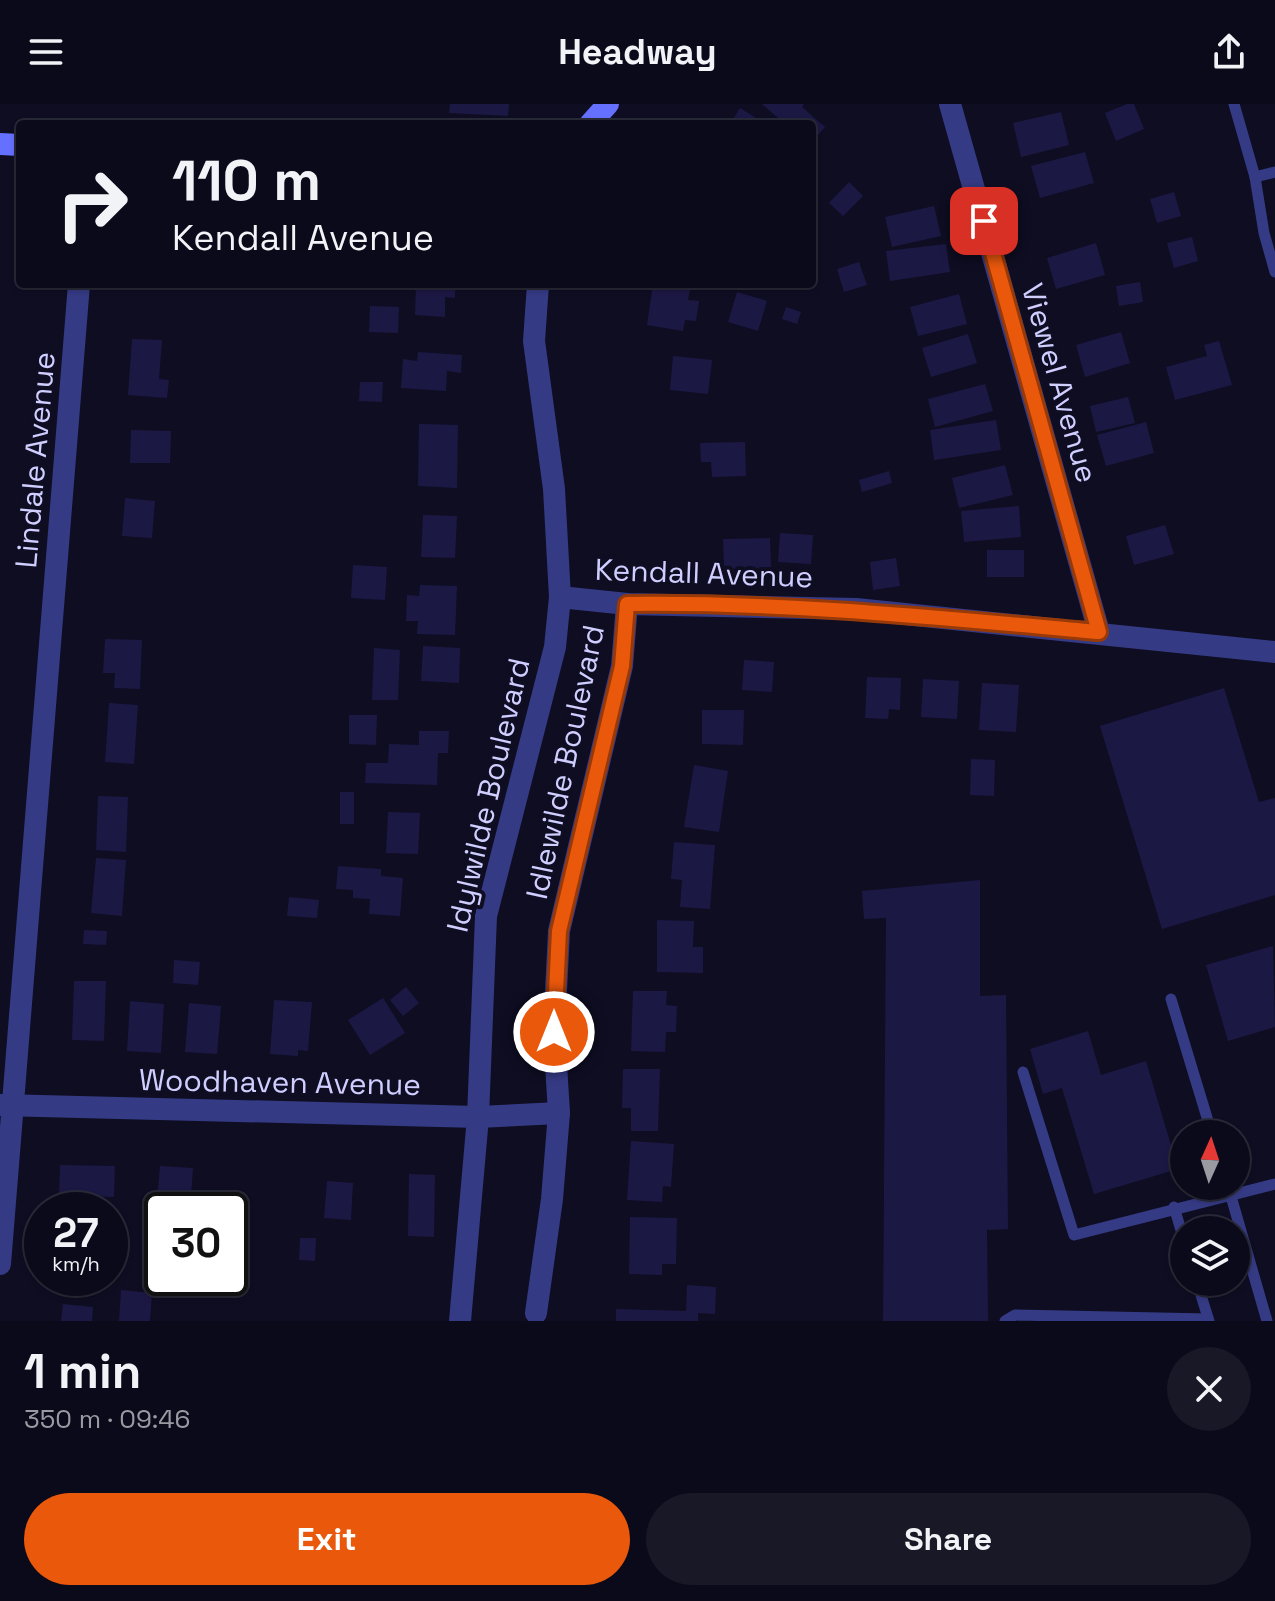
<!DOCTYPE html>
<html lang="en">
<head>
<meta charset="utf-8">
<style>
  body { margin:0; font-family:"Space Grotesk",sans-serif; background:#181827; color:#f1f3f6; height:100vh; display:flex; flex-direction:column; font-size:30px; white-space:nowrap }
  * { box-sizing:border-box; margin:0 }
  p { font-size:26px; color:#999aa2 }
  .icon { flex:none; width:44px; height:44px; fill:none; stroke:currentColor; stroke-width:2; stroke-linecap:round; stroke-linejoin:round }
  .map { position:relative; height:1217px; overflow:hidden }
  .sheet { display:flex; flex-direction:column; background:#0a0a1a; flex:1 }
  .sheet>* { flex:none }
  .hud { position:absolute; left:16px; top:16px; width:800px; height:168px; border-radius:8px; box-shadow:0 2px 6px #0004,0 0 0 2px #2a2b39; background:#0a0a1a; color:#f1f3f6; overflow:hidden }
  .needle { width:52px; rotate:3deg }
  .tools { position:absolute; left:1170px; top:1016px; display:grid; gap:16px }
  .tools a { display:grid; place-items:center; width:80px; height:80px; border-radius:50%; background:#0a0a1a; box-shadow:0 2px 6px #0004,0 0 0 2px #2a2b39; font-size:40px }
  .speed { position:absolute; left:24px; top:1088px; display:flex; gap:16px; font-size:40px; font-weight:700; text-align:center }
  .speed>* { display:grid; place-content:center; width:104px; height:104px; border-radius:50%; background:#0a0a1a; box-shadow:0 2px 6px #0004,0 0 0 2px #2a2b39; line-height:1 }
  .speed small { font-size:20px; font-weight:400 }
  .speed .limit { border:4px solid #111; border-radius:12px; background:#fff; color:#111 }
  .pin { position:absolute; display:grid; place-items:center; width:68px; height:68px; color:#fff; margin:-34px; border-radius:16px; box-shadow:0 4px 12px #0006 }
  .me { position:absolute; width:88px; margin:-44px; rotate:0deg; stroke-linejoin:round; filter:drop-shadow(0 0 6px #0008) }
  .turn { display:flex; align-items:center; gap:28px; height:168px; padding:0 24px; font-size:36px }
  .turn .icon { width:104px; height:104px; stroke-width:2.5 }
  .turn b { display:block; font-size:56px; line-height:68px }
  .round { display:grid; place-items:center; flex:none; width:84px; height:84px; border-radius:42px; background:#181827 }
  .overview { display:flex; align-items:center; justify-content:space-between; height:136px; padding:0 24px }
  h1 { font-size:48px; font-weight:800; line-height:60px }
  .action { display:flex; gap:16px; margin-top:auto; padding:16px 24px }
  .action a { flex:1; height:92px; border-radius:48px; background:#ea580c; color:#fff; font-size:32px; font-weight:800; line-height:92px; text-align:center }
  .action a+a { background:#181827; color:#f1f3f6 }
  header { display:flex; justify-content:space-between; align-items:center; height:104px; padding:0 24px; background:#0a0a1a; font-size:36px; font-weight:800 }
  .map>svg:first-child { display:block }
</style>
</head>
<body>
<header><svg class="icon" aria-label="menu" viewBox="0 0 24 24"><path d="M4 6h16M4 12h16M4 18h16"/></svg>Headway<svg class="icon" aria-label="share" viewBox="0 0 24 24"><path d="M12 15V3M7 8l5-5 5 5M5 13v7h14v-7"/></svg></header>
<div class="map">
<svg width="1275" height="1217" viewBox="0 0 1275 1217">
  <rect width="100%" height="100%" fill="#0e0d22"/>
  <g fill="#1c1844">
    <polygon points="450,0 509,0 508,12 449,9"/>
    <polygon points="762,0 804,0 802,3 825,23 812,38 812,20 785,20"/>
    <polygon points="1127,0 1134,0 1144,25 1116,37 1105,9"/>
    <polygon points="740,4 766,20 730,20"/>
    <polygon points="1061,8 1069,41 1021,53 1013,19"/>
    <polygon points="1085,48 1094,79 1040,94 1031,62"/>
    <polygon points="849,78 863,92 843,112 829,99"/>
    <polygon points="1174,88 1181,112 1157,119 1150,95"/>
    <polygon points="934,102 941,132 892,143 885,113"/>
    <polygon points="1192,133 1198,157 1174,164 1167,139"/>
    <polygon points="1096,139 1105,171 1056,185 1047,154"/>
    <polygon points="946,140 950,168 890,177 886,147"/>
    <polygon points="859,158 867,181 844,188 837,165"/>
    <polygon points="1140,178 1143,198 1119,202 1116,182"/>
    <polygon points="416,180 455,180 455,194 445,193 445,213 415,211"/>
    <polygon points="653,180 691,180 688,196 699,197 696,217 685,216 683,227 647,221"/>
    <polygon points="737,188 767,197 758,227 728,218"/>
    <polygon points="959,190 967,220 918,232 910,203"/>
    <polygon points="370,202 399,203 398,229 369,228"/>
    <polygon points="786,203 801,208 797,220 782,215"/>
    <polygon points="1121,228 1130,259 1085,273 1076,241"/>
    <polygon points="968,230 977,259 931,273 922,244"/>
    <polygon points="132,235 162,236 159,275 169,276 167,294 128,291"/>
    <polygon points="1219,237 1232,281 1175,296 1166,263 1207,252 1204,241"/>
    <polygon points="418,248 462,251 461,269 447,267 446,287 401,284 403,255 417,257"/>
    <polygon points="673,252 712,256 708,290 670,286"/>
    <polygon points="360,278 383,278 382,298 359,297"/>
    <polygon points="985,280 993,307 935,323 928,295"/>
    <polygon points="1128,293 1135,319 1096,328 1090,302"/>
    <polygon points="996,316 1001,346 934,356 930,326"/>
    <polygon points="1146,318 1154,349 1106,362 1097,331"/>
    <polygon points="419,320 458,321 457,384 418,382"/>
    <polygon points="131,326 171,327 170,359 130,359"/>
    <polygon points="745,338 746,372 712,373 711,358 701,358 700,339"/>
    <polygon points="1005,361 1013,391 959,404 952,374"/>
    <polygon points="889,367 892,379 862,388 859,376"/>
    <polygon points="125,394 155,397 152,434 122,432"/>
    <polygon points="1019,402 1021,433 964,438 961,407"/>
    <polygon points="423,411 457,412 455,454 421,453"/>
    <polygon points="1165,421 1174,450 1134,461 1126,432"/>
    <polygon points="780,429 813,431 811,460 778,458"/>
    <polygon points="770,434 771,464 724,465 723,435"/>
    <rect x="987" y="446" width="37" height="27"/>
    <polygon points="896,454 900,482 873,486 870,458"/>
    <polygon points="353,461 387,463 385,496 351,494"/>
    <polygon points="420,481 457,482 455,531 417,530 418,517 406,517 407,491 419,492"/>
    <polygon points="105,535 142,536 140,585 114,584 115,569 103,569"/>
    <polygon points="423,542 460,544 459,579 421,577"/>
    <polygon points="374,544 400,546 398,596 372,596"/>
    <polygon points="744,556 774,558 772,588 742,586"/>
    <polygon points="867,573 901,574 900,606 889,605 888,615 865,614"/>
    <polygon points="923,575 959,577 957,615 921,613"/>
    <polygon points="982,579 1019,581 1016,628 979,626"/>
    <polygon points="1224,584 1259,698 1275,694 1275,791 1162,825 1100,622"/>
    <polygon points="109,599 138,601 134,660 105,658"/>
    <polygon points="702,606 744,606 743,641 702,640"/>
    <polygon points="349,611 377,611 376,641 349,640"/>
    <polygon points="419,627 449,627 448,649 438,649 437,681 365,679 366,659 388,659 389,640 419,641"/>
    <polygon points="971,655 995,656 994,692 970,691"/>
    <polygon points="694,661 728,667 719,728 684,723"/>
    <rect x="340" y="688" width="14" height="32"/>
    <polygon points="98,692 128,693 126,748 96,746"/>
    <polygon points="388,708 420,709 418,750 386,749"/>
    <polygon points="674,738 715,741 710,805 680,803 682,776 671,775"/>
    <polygon points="96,754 126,756 122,812 91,809"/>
    <polygon points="338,762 381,765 381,772 403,774 400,812 369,810 370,795 353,794 353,786 336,785"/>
    <polygon points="980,776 980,892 1006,891 1008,1125 987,1126 988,1217 883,1217 886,814 864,815 862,787"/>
    <polygon points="289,793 319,796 317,814 287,812"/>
    <polygon points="657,816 694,817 693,843 703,843 703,869 657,868"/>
    <polygon points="84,826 107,827 106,841 83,840"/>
    <polygon points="1273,842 1275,923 1228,937 1206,861"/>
    <polygon points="174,856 200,858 198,881 173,879"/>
    <polygon points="74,877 106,877 104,937 72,936"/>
    <polygon points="406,883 419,899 403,912 390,896"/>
    <polygon points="633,887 667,887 666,901 677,902 676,928 666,928 665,948 631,947"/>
    <polygon points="383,894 405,929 370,951 348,916"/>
    <polygon points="274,896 312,898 308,947 298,946 298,952 270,950"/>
    <polygon points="130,897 164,900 161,949 127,947"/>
    <polygon points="189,899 221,902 217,950 185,948"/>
    <polygon points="1088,927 1101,971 1146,957 1178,1065 1094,1090 1062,984 1043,990 1030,945"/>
    <polygon points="623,965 660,965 658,1027 631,1027 631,1004 622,1004"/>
    <polygon points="631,1037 674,1040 671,1083 663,1082 662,1098 627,1096"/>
    <polygon points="60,1061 115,1062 114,1093 59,1092"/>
    <polygon points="160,1062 193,1064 190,1106 162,1106 162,1111 156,1111"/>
    <polygon points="409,1070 435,1071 434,1133 408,1132"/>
    <polygon points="327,1077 353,1079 351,1116 324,1114"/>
    <polygon points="630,1113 677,1114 676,1160 662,1160 662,1171 629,1170"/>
    <polygon points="300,1134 316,1134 315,1157 299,1156"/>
    <polygon points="687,1181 716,1183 715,1210 698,1209 698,1217 616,1217 616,1205 686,1207"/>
    <polygon points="121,1186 152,1189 150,1217 119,1217"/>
    <polygon points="63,1200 93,1203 92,1217 61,1217"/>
  </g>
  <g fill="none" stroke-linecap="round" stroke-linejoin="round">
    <g stroke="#353a84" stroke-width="11">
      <polyline points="1234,0 1255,73 1275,68"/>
      <polyline points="1255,73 1264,129 1275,168"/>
      <polyline points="1171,895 1212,1030"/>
      <polyline points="1023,968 1074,1131 1275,1080"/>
      <polyline points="1228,1082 1267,1217"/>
      <polyline points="1174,1103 1184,1136"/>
      <polyline points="1197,1178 1209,1217"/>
      <polyline points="1005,1217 1015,1211 1208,1215"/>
    </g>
    <g stroke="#353a84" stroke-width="22">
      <polyline points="950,0 1099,528"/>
      <polyline points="560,493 627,500 856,505 1275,548"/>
      <polyline points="1,1001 478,1013 559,1009"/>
      <polyline points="0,1160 79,180"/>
      <polyline points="536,1209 552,1095 559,1009 554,928 559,827 622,562 627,500"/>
      <polyline points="460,1217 478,1013 486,812 555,543 560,493 554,385 534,237 538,180"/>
    </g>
    <g stroke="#6570ff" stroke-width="22">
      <polyline points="590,20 608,0"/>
      <polyline points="0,40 20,41"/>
    </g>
  </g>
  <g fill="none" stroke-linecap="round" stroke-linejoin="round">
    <defs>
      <path id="route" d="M554,928L559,827L622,562L627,500C787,498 941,514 1099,528L984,117"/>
    </defs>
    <use href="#route" stroke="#983908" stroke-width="20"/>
    <use href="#route" stroke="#ea580c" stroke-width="14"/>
  </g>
  <g text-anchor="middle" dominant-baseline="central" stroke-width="8" stroke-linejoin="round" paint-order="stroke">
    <g font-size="30" fill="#cfceff" stroke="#0e0d22">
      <text transform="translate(1060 279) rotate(74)">Viewel Avenue</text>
      <text transform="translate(35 356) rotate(-85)">Lindale Avenue</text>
      <text transform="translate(704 469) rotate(2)">Kendall Avenue</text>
      <text transform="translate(565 658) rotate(-78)">Idlewilde Boulevard</text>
      <text transform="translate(488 691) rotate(-77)">Idylwilde Boulevard</text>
      <text transform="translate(280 978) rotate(1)">Woodhaven Avenue</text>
    </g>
  </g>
</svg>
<div class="tools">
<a><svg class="needle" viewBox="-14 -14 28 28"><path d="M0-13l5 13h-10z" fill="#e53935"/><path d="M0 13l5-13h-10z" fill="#999aa2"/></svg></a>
<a><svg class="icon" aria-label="layers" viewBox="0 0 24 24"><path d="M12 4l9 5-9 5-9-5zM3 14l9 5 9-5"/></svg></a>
</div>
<div class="speed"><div>27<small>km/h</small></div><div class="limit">30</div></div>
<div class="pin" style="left:984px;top:117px;background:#d93025"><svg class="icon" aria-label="arrive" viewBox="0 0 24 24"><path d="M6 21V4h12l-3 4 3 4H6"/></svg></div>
<svg class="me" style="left:554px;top:928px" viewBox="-20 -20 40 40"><circle r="17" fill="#ea580c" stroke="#fff" stroke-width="3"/><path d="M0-11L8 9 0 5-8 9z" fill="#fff"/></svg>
<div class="hud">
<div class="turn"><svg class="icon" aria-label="right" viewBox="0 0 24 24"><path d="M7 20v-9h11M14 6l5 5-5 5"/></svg><div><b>110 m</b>Kendall Avenue</div></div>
</div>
</div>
<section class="sheet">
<div class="overview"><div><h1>1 min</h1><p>350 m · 09:46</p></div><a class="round"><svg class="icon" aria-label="close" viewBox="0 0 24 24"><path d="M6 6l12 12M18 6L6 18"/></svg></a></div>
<div class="action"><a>Exit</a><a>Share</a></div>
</section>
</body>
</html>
